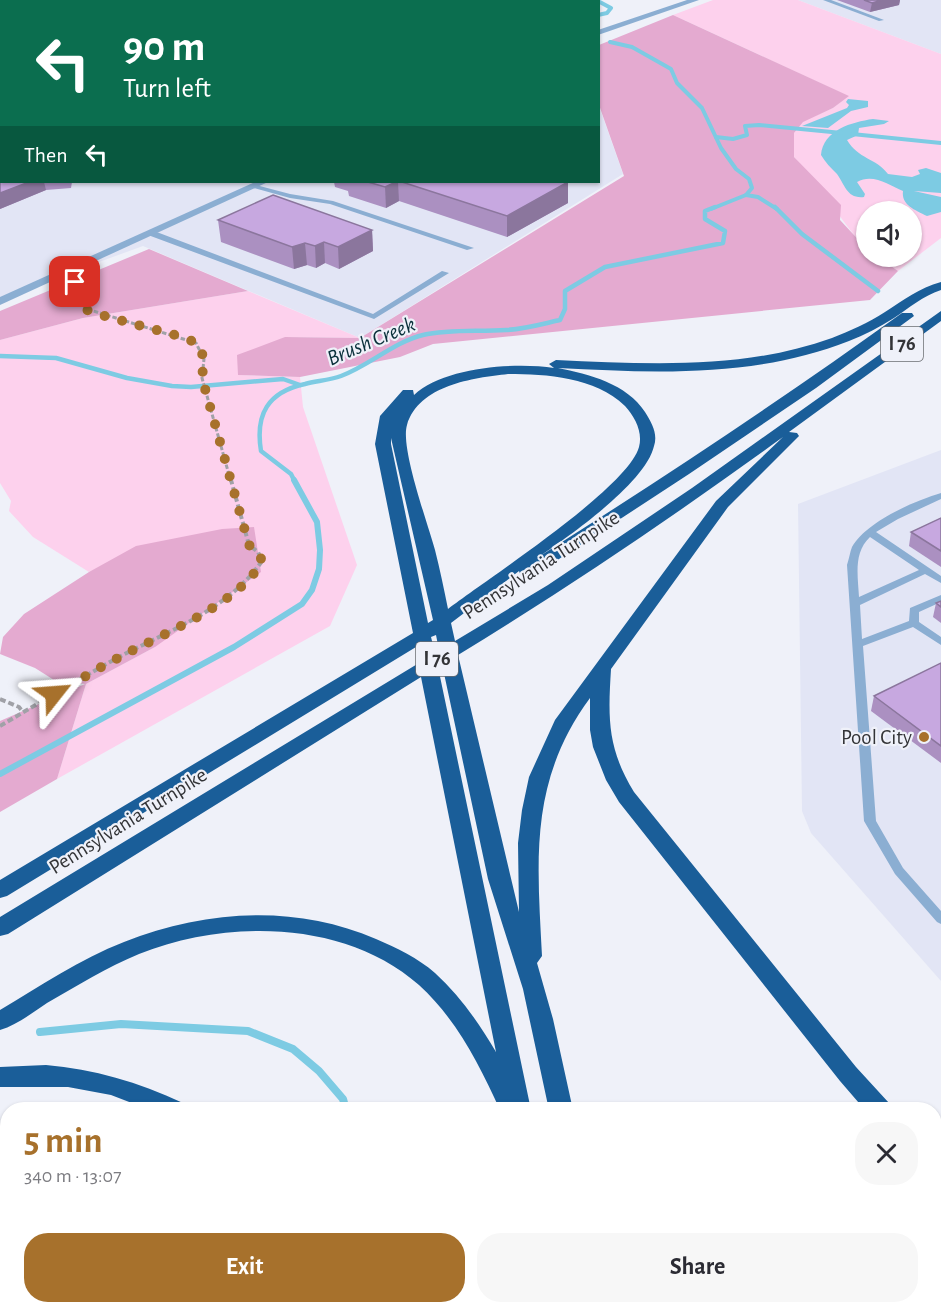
<!DOCTYPE html>
<html lang="en">
<head>
<meta charset="utf-8">
<style>
  body { margin:0; font-family:"Alegreya Sans",sans-serif; background:#f7f7f7; color:#2b2b33; height:100vh; display:flex; flex-direction:column; font-size:22px; white-space:nowrap }
  * { box-sizing:border-box; margin:0 }
  p { font-size:20px; color:#7c7c81 }
  .icon { flex:none; width:33px; height:33px; fill:none; stroke:currentColor; stroke-width:2; stroke-linecap:round; stroke-linejoin:round }
  .map { position:relative; flex:1; overflow:hidden }
  .sheet { position:absolute; left:0px; top:1102px; width:942px; height:212px; display:flex; flex-direction:column; background:#fff; border-radius:24px 24px 0 0; box-shadow:0 2px 4px #0004 }
  .sheet>* { flex:none }
  .guide { position:absolute; left:0px; top:0px; width:600px; height:183px; box-shadow:0 2px 4px #0004; background:#0b6e4f; color:#fff; overflow:hidden }
  .tools { position:absolute; left:856px; top:201px; display:grid; gap:12px }
  .tools a { display:grid; place-items:center; width:66px; height:66px; border-radius:50%; background:#fff; box-shadow:0 2px 4px #0004; font-size:30px }
  .pin { position:absolute; display:grid; place-items:center; width:51px; height:51px; color:#fff; margin:-26px; border-radius:12px; box-shadow:0 3px 9px #0006 }
  .me { position:absolute; width:66px; margin:-33px; rotate:62deg; stroke-linejoin:round; filter:drop-shadow(0 0 4px #0008) }
  .turn { display:flex; align-items:center; gap:21px; height:126px; padding:0 24px; font-size:27px }
  .turn .icon { width:78px; height:78px; stroke-width:2.5 }
  .turn b { display:block; font-size:42px; line-height:51px }
  .then { display:flex; align-items:center; height:57px; padding:0 24px; background:#0003; gap:12px; font-size:22px }
  .round { display:grid; place-items:center; flex:none; width:63px; height:63px; border-radius:24px; background:#f7f7f7 }
  .summary { display:flex; align-items:center; justify-content:space-between; height:102px; padding:0 24px }
  h1 { font-size:36px; font-weight:700; line-height:45px; color:#a7712c }
  .button { display:flex; gap:12px; margin-top:auto; padding:12px 24px }
  .button a { flex:1; height:69px; border-radius:24px; background:#a7712c; color:#fff; font-size:24px; font-weight:700; line-height:69px; text-align:center }
  .button a+a { background:#f7f7f7; color:#2b2b33 }
  .map>svg:first-child { display:block }
</style>
</head>
<body>
<div class="map">
<svg width="941" height="1313" viewBox="0 0 941 1313">
  <rect width="100%" height="100%" fill="#eff1f9"/>
  <g fill="#e2e5f5">
    <polygon points="0,0 352,1 2,2 2,182 598,182 599,106 623,174 360,338 143,246 0,298"/>
    <polygon points="798,0 941,0 941,54"/>
    <polygon points="941,450 941,981 811,833 802,811 798,504"/>
  </g>
  <g fill="#fdd1ed">
    <path d="M713,0H798L941,54V238L898,271L878,257L912,256V212H867V249L864,247C839,218 820,185 794,157V133L803,121L833,108L848,96L673,15Z"/>
    <polygon points="248,291 360,338 285,337 239,375 300,377 303,407 357,565 330,626 57,779 86,684 155,647 101,567 89,572 33,537 9,511 11,501 0,483 0,340 83,318"/>
  </g>
  <g fill="#e4aad0">
    <polygon points="673,15 849,96 833,108 803,122 794,133 794,157 841,205 840,220 867,249 867,256 878,257 898,271 870,300 433,344 400,357 300,377 238,375 237,355 285,337 360,338 624,176 599,105 599,45"/>
    <polygon points="149,249 248,291 83,318 0,340 0,311"/>
    <polygon points="254,527 261,572 155,647 86,684 57,779 0,812 0,721 85,684 54,680 35,668 0,654 3,637 24,614 89,572 136,546 222,529"/>
  </g>
  <g fill="#7dcbe3">
    <polygon points="848,99 868,101 868,107 851,111 828,128 802,126 847,108 849,105 846,102"/>
    <path d="M873,119L889,121L884,124L859,128L858,135L847,140C858,159 876,158 888,174L912,177L920,174L918,170L926,168L941,173V193L914,191L941,197V212L927,216C915,210 901,205 903,191C889,185 873,173 857,182L865,194L864,197C847,199 845,185 837,174C831,168 825,162 821,155C823,130 852,122 873,119Z"/>
    <polygon points="0,1182 7,1182 8,1306 197,1307 196,1313 0,1313"/>
  </g>
  <g fill="none" stroke-linecap="round" stroke-linejoin="round">
    <g stroke="#7dcbe3" stroke-width="4">
      <polyline points="596,0 611,8 607,13 598,15"/>
      <polyline points="610,42 632,47 671,69 677,83 702,108 721,148 736,169 749,179 752,188 746,195 711,209"/>
      <polyline points="852,134 941,143"/>
      <polyline points="716,137 733,139 747,135 745,126 759,125 842,133"/>
      <polyline points="746,195 758,197 777,209"/>
    </g>
    <g stroke="#7dcbe3" stroke-width="4.5">
      <polyline points="775,207 802,234 878,291"/>
      <polyline points="0,356 56,358 127,378 172,386 191,387 283,379 300,385"/>
      <path d="M295,482L291,474L261,451C255,414 268,392 305,384C317,381 330,380 341,376C370,365 394,342 423,335C450,329 478,332 506,330C525,329 542,324 560,320L565,309V291L605,267L723,243L725,231L705,219V211L715,207"/>
    </g>
    <polyline stroke="#7dcbe3" stroke-width="6" points="0,774 234,647 302,604 312,590 319,569 320,550 317,522 294,480"/>
    <g stroke="#7dcbe3" stroke-width="8">
      <polyline points="40,1032 121,1024 248,1031 293,1049 319,1071 343,1099 346,1110"/>
      <polyline points="373,1306 374,1313"/>
    </g>
    <g stroke="#a0a1a7" stroke-width="2" stroke-dasharray="4 1.5" stroke-linecap="butt">
      <polyline points="289,0 294,2"/>
      <polyline points="335,0 341,2"/>
    </g>
    <polyline stroke="#a0a1a7" stroke-width="3" stroke-dasharray="4.5 2" stroke-linecap="butt" points="75,282 76,299 87,309 196,343 204,359 202,378 231,482"/>
    <g stroke="#a0a1a7" stroke-width="4" stroke-dasharray="6 3" stroke-linecap="butt">
      <polyline points="0,699 19,707 23,712"/>
      <path d="M0,726C39,703 79,679 119,657C170,630 228,610 262,561L258,552L249,545L231,480"/>
    </g>
    <g fill="#8baed2" fill-rule="evenodd">
      <polygon points="231,0 238,0 229,2"/>
      <polygon points="823,0 831,0 884,20 879,21"/>
      <polygon points="2,36 2,40 0,41 0,37"/>
      <rect x="0" y="62" width="2" height="4"/>
      <polygon points="252,184 290,194 333,201 474,248 467,250 330,204 290,198 250,187 249,186"/>
      <polygon points="148,231 154,231 373,314 442,271 449,273 374,319 148,235"/>
      <path d="M941,493V499L898,519L876,532L941,576V583L925,574L860,605L862,639L909,621L910,608L941,595V602L919,612V622L941,637V645L913,627L863,646L876,821L903,868L941,911V924L937,922L895,874L864,821L847,565C849,559 850,552 852,547C866,522 914,501 941,493ZM870,537L919,570L859,597C858,576 853,553 870,537Z"/>
    </g>
    <polygon fill="#8baed2" fill-rule="evenodd" points="307,0 318,0 320,2 308,2"/>
    <g fill="#8baed2" fill-rule="evenodd">
      <polygon points="687,0 699,0 598,35 598,30"/>
      <polygon points="255,182 268,182 0,305 0,297"/>
    </g>
    <g fill="#1a5e99" fill-rule="evenodd">
      <path d="M941,282V290C923,296 909,308 894,318C880,327 864,335 849,341C755,378 656,373 558,368C589,374 627,384 645,412C652,423 658,434 654,446C646,482 571,535 540,556C663,478 784,398 902,313H912L914,316L816,388L689,474L533,576H521L519,571L451,623L455,641L548,585L692,488L941,311V321L789,432L797,433L799,436L728,507L611,669C608,718 607,748 634,792L856,1067L889,1103L892,1110H865L840,1081L619,802L606,780L593,747L590,730V698C529,781 537,859 542,956L537,963L553,1019L573,1110H549L523,989L488,879L442,664L438,667L531,1110H500C479,1064 457,1020 419,985C345,920 227,919 139,954C107,967 77,986 47,1003C32,1013 17,1025 0,1030V1010C40,986 80,959 124,942C205,910 295,904 376,939C397,948 418,958 435,973C460,996 479,1023 496,1052L421,677L8,934L0,936V917L419,663L416,647L7,896L0,898V880L413,633L375,444L380,416L403,390H413L414,395C444,367 515,362 554,368L549,364L556,360C649,364 743,370 832,338C850,331 868,323 885,312C904,300 919,288 941,282ZM508,374C547,374 595,377 625,406C635,417 643,432 639,447C628,488 487,579 448,609C444,589 440,570 435,550C428,524 400,448 407,425C419,385 473,378 508,374ZM783,437L716,501L555,720L529,777L522,810L518,843L519,912L458,655C570,587 677,514 783,437ZM391,438L433,620L428,623L391,444ZM436,635L439,650L435,653L431,637Z"/>
      <path d="M46,1065C94,1069 138,1082 183,1103L186,1110H150L111,1095L68,1087H0V1067Z"/>
      <polygon points="934,1149 941,1152 941,1176 934,1174"/>
      <rect x="265" y="1306" width="26" height="7"/>
      <polygon points="543,1306 570,1306 570,1313 544,1313"/>
      <polygon points="593,1306 620,1306 621,1313 595,1313"/>
    </g>
  </g>
  <g fill="#ab90c1">
    <polygon points="837,0 900,0 899,5 870,12"/>
    <polygon points="0,138 2,182 72,182 71,188 46,190 0,209"/>
    <polygon points="334,182 568,182 568,203 507,237 399,201 386,208 349,196 348,191 335,187"/>
    <polygon points="218,220 372,230 373,251 339,269 325,263 316,268 307,265 294,269 221,242"/>
    <polygon points="941,518 941,567 909,546 911,532"/>
    <polygon points="941,601 941,623 933,617 936,603"/>
    <polygon points="941,663 941,763 871,711 874,696"/>
  </g>
  <g fill="#8b769d">
    <polygon points="15,0 58,0 53,2 10,2"/>
    <polygon points="882,0 900,0 899,5 870,12 872,3"/>
    <polygon points="0,4 2,4 2,17 0,18"/>
    <polygon points="29,182 44,182 46,190 0,209 0,193"/>
    <polygon points="396,182 398,182 399,201 386,208 385,187"/>
    <polygon points="568,182 568,203 507,237 507,216"/>
    <polygon points="372,230 373,251 339,269 338,247"/>
    <polygon points="324,242 325,263 316,268 315,246"/>
    <polygon points="305,243 307,265 294,269 292,247"/>
  </g>
  <g fill="#c7a8e0" stroke="#8b769d" stroke-width="1.5">
    <polygon points="0,0 15,0 10,2 2,2 2,4 0,4"/>
    <polygon points="864,0 882,0 872,3"/>
    <polygon points="0,138 2,138 2,182 29,182 0,193"/>
    <polygon points="368,182 396,182 385,187"/>
    <polygon points="402,182 568,182 507,216"/>
    <polygon points="273,195 372,230 338,247 324,242 315,246 305,243 292,247 218,220"/>
    <polygon points="941,518 941,551 911,532"/>
    <polygon points="941,601 941,607 936,603"/>
    <polygon points="941,663 941,746 874,696"/>
  </g>
  <g fill="none" stroke-linecap="round" stroke-linejoin="round">
    <path stroke="#a7712c" stroke-width="10" stroke-dasharray="0 18" d="M54,694C76,683 96,669 118,658C160,635 240,604 262,561L258,552L249,545L202,378C204,359 206,347 186,338L90,312C78,304 71,297 75,282"/>
  </g>
  <circle fill="#a7712c" stroke="#eff1f9" stroke-width="2" cx="924" cy="737" r="6"/>
  <g text-anchor="middle" dominant-baseline="central" stroke-width="4.5" stroke-linejoin="round" paint-order="stroke">
    <g fill="#eff1f9" stroke="#6b6d71" stroke-width="1.5">
      <rect x="881" y="327" width="42" height="34" rx="4.5"/>
      <rect x="416" y="642" width="42" height="34" rx="4.5"/>
    </g>
    <g font-size="20" font-weight="bold" fill="#333437">
      <text x="902" y="344">I 76</text>
      <text x="437" y="659">I 76</text>
    </g>
    <g font-size="21" fill="#333437" stroke="#eff1f9">
      <text transform="translate(541 565) rotate(-33)">Pennsylvania Turnpike</text>
      <text transform="translate(128 821) rotate(-32)">Pennsylvania Turnpike</text>
    </g>
    <g font-size="21" fill="#333437" stroke="#eff1f9" text-anchor="end">
      <text x="912" y="737">Pool City</text>
    </g>
    <g font-size="22" font-style="italic" fill="#0a303b" stroke="#eff1f9">
      <text transform="translate(371 341) rotate(-23)">Brush Creek</text>
    </g>
  </g>
</svg>
<div class="tools">
<a><svg class="icon" aria-label="sound" viewBox="0 0 24 24"><path d="M4 9h4l5-4v14l-5-4H4zM17 9q2 3 0 6"/></svg></a>
</div>
<div class="pin" style="left:75px;top:282px;background:#d93025"><svg class="icon" aria-label="arrive" viewBox="0 0 24 24"><path d="M6 21V4h12l-3 4 3 4H6"/></svg></div>
<svg class="me" style="left:54px;top:694px" viewBox="-20 -20 40 40"><path d="M0-17L14 15 0 8-14 15z" fill="#a7712c" stroke="#fff" stroke-width="4"/></svg>
<div class="guide">
<div class="turn"><svg class="icon" aria-label="left" viewBox="0 0 24 24"><path d="M17 20v-9H6M10 6l-5 5 5 5"/></svg><div><b>90 m</b>Turn left</div></div>
<div class="then">Then<svg class="icon" aria-label="left" viewBox="0 0 24 24"><path d="M17 20v-9H6M10 6l-5 5 5 5"/></svg></div>
</div>
<section class="sheet">
<div class="summary"><div><h1>5 min</h1><p>340 m · 13:07</p></div><a class="round"><svg class="icon" aria-label="close" viewBox="0 0 24 24"><path d="M6 6l12 12M18 6L6 18"/></svg></a></div>
<div class="button"><a>Exit</a><a>Share</a></div>
</section>
</div>
</body>
</html>
